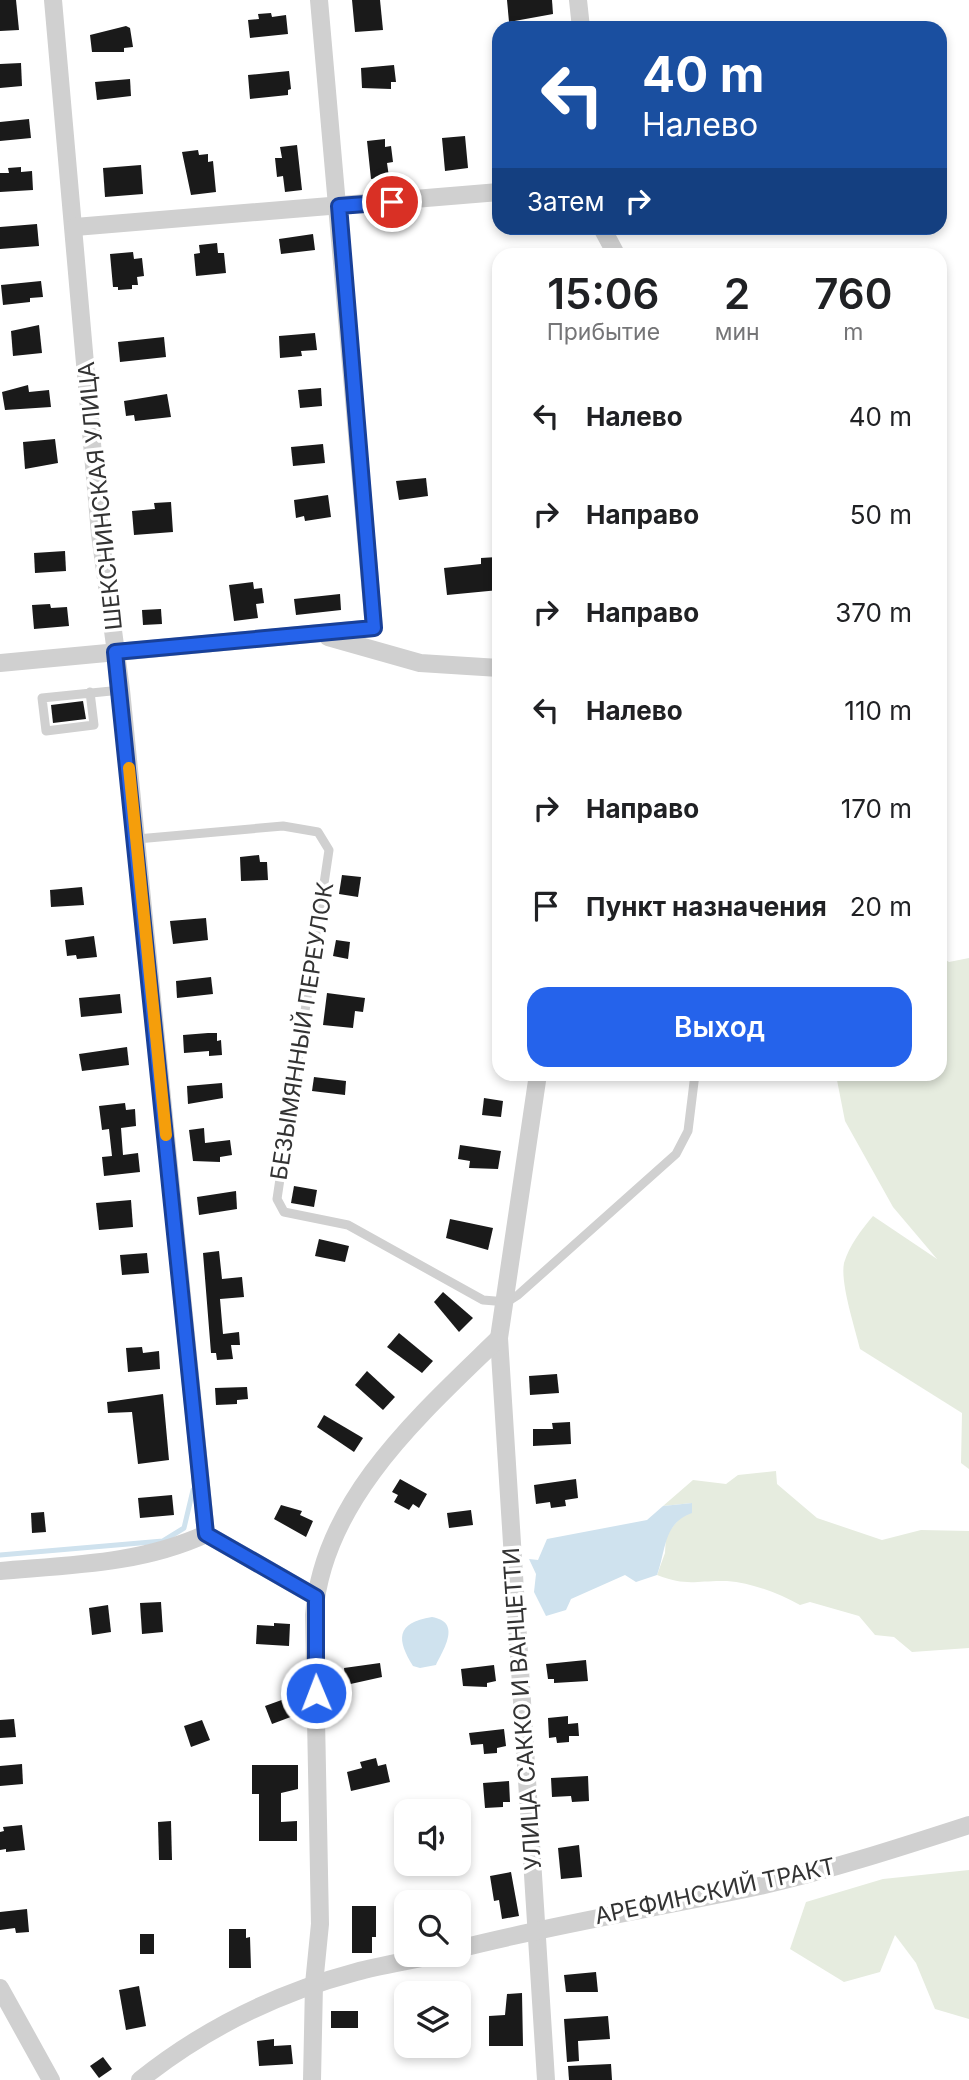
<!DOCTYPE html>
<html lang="ru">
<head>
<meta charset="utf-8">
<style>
  body { margin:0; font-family:Inter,sans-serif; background:#f6f6f6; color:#202124; height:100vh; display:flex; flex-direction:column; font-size:26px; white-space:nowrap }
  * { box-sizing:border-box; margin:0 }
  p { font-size:23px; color:#757577 }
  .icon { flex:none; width:38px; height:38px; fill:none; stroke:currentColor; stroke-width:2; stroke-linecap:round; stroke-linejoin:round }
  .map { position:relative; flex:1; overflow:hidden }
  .panel { position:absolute; left:492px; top:248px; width:455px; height:833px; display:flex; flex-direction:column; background:#fff; border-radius:21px; box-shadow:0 4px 10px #0003 }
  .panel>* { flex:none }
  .top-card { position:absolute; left:492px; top:21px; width:455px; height:214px; border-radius:21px; box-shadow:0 4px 10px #0003; background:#1a4fa0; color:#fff; overflow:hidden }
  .controls { position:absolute; left:394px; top:1799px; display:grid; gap:14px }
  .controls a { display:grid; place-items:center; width:77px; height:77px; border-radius:14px; background:#fff; box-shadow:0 4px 10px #0003; font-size:35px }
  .pin { position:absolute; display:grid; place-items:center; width:60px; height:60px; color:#fff; margin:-30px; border:4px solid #fff; border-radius:50%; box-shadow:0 2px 7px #0007 }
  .me { position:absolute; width:77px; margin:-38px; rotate:359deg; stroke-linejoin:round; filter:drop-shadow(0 0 5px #0008) }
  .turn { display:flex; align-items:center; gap:24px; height:147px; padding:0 35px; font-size:32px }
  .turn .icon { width:91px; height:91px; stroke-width:2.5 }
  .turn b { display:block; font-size:49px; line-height:60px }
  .then { display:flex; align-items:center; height:66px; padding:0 35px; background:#0003; gap:14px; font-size:26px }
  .eta { display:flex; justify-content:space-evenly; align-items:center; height:119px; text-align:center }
  .eta b { font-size:42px; font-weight:600; line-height:49px }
  .primary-button { display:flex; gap:14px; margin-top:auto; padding:14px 35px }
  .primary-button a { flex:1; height:80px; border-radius:21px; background:#2563eb; color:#fff; font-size:28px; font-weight:600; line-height:80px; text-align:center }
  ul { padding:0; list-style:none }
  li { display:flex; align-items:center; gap:21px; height:98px; padding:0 35px }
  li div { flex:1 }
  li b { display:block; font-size:26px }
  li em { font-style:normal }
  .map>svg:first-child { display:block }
</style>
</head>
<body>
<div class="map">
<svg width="969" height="2080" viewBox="0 0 969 2080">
  <rect width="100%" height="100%" fill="#fff"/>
  <g fill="#e6ecdf">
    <path d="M940,956L949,962L969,958V1469L961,1463L962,1413L860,1349C855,1328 840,1283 844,1263C849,1246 862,1229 873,1216L937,1259L893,1207L845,1121L836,1075L940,1074Z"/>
    <path d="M776,1471L777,1484L817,1518L882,1540L921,1530L969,1531V1648L912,1652L894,1637L875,1635L859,1616L810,1602L800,1605C778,1593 752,1583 727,1581C697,1580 688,1587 657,1575L665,1553L666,1535L692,1503L663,1506L693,1480L726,1484L738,1475Z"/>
    <polygon points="969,1870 969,2019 935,2009 916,1963 895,1935 880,1972 844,1982 790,1949 806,1902 883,1879"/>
  </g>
  <g fill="#cfe2ee">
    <path d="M692,1503V1513C663,1523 666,1551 657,1575L636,1582L625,1575L571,1599L566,1610L546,1616L534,1592L536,1574L529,1559L538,1560L547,1539L647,1520L663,1506Z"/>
    <path d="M432,1617C461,1622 445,1647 436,1665L420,1668L413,1666C397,1640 395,1623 432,1617Z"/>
  </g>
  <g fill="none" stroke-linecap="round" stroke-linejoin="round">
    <polyline stroke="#cfe2ee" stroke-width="5" points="0,1555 163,1541 184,1528 193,1490"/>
  </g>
  <g fill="#1a1a1a">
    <polygon points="0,0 16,0 19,30 0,31"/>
    <polygon points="352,0 380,0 383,30 355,32"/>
    <polygon points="507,0 552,0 553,14 509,22"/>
    <polygon points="271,13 272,17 286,15 288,34 250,38 248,20 259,19 258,14"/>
    <polygon points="126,26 130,28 133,47 124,48 124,52 92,52 90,35"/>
    <polygon points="21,63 22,86 0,88 0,64"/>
    <polygon points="394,65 396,82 391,82 391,89 362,88 361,68"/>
    <polygon points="289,71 291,89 288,90 288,95 250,99 248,75"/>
    <polygon points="130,79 131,96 97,100 95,82"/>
    <polygon points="29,119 31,138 0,141 0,122"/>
    <polygon points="465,136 468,168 445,171 442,138"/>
    <polygon points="385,139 385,147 391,146 393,162 387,163 389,177 371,179 367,141"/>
    <polygon points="297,145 302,190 285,192 283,176 277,177 275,158 282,158 280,147"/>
    <polygon points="198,150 199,155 208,154 208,162 213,161 216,192 191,195 182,152"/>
    <polygon points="141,165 143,194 105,197 103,168"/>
    <polygon points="21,167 21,172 32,171 33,190 0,192 0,173 9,173 8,168"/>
    <polygon points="37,224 39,246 0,249 0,227"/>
    <polygon points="313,234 315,250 281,254 279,239"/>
    <polygon points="217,243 218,253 224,253 226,273 196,276 194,254 200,253 199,245"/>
    <polygon points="133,252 134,259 142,258 144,276 137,277 138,285 132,285 132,289 118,290 118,287 113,287 110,254"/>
    <polygon points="41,281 43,297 30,298 30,302 3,305 1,285"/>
    <polygon points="39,325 42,353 13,356 11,331"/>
    <polygon points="315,333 317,350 301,351 302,356 280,358 279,336"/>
    <polygon points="164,337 166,357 120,362 118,342"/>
    <polygon points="28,385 29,392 49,390 51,407 5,410 2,392"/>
    <polygon points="321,388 322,406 300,408 298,390"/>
    <polygon points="167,394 171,417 135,421 134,415 126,416 124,401"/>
    <polygon points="55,439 58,463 25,469 23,442"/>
    <polygon points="323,444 325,463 293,466 291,447"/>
    <polygon points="426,478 428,496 399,500 396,481"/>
    <polygon points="328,495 331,517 305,521 304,516 296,518 294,500"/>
    <polygon points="171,502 173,532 134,535 132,511 155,509 154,503"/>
    <polygon points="65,551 66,571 35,573 34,553"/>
    <polygon points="497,557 499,590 447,595 444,568 481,564 481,558"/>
    <polygon points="253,582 254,589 262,588 264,603 256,604 258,618 234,621 229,585"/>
    <polygon points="340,594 341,610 296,615 294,599"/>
    <polygon points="50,604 51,608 67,607 69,626 34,629 32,605"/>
    <polygon points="161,609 162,624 143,625 142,610"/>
    <polygon points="83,701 86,719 53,723 51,705"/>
    <polygon points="259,855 260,862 267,862 268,880 241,881 240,857"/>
    <polygon points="342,875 361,877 358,897 339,894"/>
    <polygon points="82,887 84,905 51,907 50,890"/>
    <polygon points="206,918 208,940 173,944 170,921"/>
    <polygon points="94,936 97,957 77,959 76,955 67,956 65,940"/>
    <polygon points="336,940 350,942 348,959 333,956"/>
    <polygon points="211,977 213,994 177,998 176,981"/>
    <polygon points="327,993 365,998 363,1012 355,1011 353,1028 323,1025"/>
    <polygon points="120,994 122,1013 81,1017 79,998"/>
    <polygon points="208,1033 217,1033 217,1041 221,1040 222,1055 209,1056 209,1051 184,1053 183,1035"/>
    <polygon points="127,1047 129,1065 82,1071 79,1054"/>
    <polygon points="314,1077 346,1081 345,1095 312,1091"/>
    <polygon points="222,1083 223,1098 188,1104 187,1086"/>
    <polygon points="484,1098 503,1101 501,1117 482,1115"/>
    <polygon points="125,1103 126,1110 135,1109 136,1126 121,1128 123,1155 138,1153 140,1172 104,1176 102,1157 112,1156 109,1129 102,1130 99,1106"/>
    <polygon points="204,1128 205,1143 230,1140 232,1155 220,1157 220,1162 193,1161 189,1130"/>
    <polygon points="460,1145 501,1151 498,1169 469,1168 470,1161 458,1159"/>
    <polygon points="294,1186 317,1190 314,1207 291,1203"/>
    <polygon points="236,1191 237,1209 199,1215 197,1197"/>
    <polygon points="131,1200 133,1227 99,1230 96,1203"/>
    <polygon points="450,1219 493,1228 488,1250 446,1238"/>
    <polygon points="319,1239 349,1246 345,1262 315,1256"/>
    <polygon points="219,1251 222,1279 242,1277 244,1297 220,1299 223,1334 239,1332 240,1345 231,1345 233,1359 217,1360 216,1353 211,1353 203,1253"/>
    <polygon points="147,1253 149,1273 122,1275 120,1255"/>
    <polygon points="443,1292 473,1318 459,1332 434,1302"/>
    <polygon points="399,1333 433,1361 422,1373 387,1347"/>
    <polygon points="142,1347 143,1353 159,1351 160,1369 128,1372 126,1348"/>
    <polygon points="367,1371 395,1397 383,1410 355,1385"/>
    <polygon points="557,1374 559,1393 530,1395 529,1376"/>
    <polygon points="247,1387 248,1399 237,1400 237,1404 216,1405 215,1388"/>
    <polygon points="163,1394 169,1460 138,1464 132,1412 108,1413 107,1402"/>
    <polygon points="324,1415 363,1438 354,1452 317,1427"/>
    <polygon points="570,1422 571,1444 533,1446 533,1429 553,1429 552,1423"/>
    <polygon points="400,1479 427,1494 419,1508 413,1504 409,1510 394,1502 398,1495 392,1492"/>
    <polygon points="576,1479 578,1498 565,1500 566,1506 551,1508 550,1502 536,1504 534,1485"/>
    <polygon points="172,1495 174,1515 140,1518 138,1498"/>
    <polygon points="281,1505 302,1511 300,1515 313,1521 306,1537 274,1519"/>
    <polygon points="471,1510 473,1525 449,1528 447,1513"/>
    <polygon points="44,1512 46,1532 32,1533 31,1513"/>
    <polygon points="161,1602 163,1632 142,1634 140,1603"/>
    <polygon points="108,1605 111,1632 92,1635 89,1608"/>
    <polygon points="274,1623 290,1624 289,1646 256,1644 257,1625 274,1626"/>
    <polygon points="586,1660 588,1681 554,1683 554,1679 548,1679 546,1664"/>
    <polygon points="380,1663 382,1677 346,1685 344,1668"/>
    <polygon points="494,1665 496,1681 487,1683 487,1687 463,1686 461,1669"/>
    <polygon points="290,1697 296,1715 272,1724 265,1706"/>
    <polygon points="568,1716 568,1724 578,1723 579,1736 569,1736 569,1742 557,1743 556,1737 549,1738 548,1718"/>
    <polygon points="14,1719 16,1737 0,1738 0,1720"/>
    <polygon points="202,1720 210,1740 191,1747 184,1726"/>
    <polygon points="504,1729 506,1746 497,1748 497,1753 484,1754 483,1744 471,1745 469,1733"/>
    <polygon points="376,1758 378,1766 386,1764 390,1782 351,1791 347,1772 362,1768 360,1762"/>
    <polygon points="22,1764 23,1784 0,1786 0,1766"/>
    <polygon points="252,1765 298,1765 298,1789 281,1793 281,1822 297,1821 297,1841 259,1841 259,1794 252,1794"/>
    <polygon points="588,1776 589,1801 572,1802 571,1796 552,1797 551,1778"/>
    <polygon points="509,1781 510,1802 503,1802 503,1807 485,1808 483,1783"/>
    <polygon points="171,1821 172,1860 159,1860 158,1822"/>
    <polygon points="22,1825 25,1850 6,1852 6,1849 0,1850 0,1832 4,1831 3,1827"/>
    <polygon points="579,1845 582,1877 561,1879 558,1848"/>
    <polygon points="511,1872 519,1916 502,1919 499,1900 494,1901 490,1876"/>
    <polygon points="352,1906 376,1906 376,1937 372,1937 372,1953 352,1953"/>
    <polygon points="27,1909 29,1932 16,1933 15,1928 0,1930 0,1912"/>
    <polygon points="229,1929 246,1929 246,1938 250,1937 251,1968 229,1968"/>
    <rect x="140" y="1934" width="14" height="20"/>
    <polygon points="596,1972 598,1992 566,1992 564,1975"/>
    <polygon points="139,1986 146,2026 126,2030 119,1990"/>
    <polygon points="522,1993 523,2046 489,2046 489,2016 505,2015 507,1994"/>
    <rect x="331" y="2011" width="27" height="17"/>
    <polygon points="608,2016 610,2039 578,2041 579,2061 567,2062 564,2019"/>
    <polygon points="274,2039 274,2046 291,2045 293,2064 259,2066 257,2041"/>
    <polygon points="103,2057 112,2069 99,2078 90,2066"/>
    <polygon points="611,2064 612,2080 569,2080 568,2066"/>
  </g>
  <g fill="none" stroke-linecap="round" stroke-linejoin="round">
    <g stroke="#d0d0d0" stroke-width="9">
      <polyline points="90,692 94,725 46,731 42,698 121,690"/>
      <polyline points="137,839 283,826 318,832 329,850 277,1199 284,1212 348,1225 483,1300 507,1302 518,1295 676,1154 688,1131 695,1074"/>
    </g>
    <g stroke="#d0d0d0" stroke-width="18">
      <polyline points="53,0 100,534 121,690 206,1534 316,1597"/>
      <polyline points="578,0 581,28"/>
      <polyline points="75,227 499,192"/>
      <polyline points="602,228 617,256"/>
      <polyline points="328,637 420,663 499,668"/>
      <polyline points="0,663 374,628 319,0"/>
      <polyline points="538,1074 499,1338 546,2080"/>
      <path d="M0,1571C70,1565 141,1564 206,1534"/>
      <path d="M458,1949C556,1924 656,1908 755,1887C827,1871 898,1848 969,1825"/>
      <polyline points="0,1988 51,2080"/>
      <path d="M140,2080C204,2029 277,1993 356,1972C382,1965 409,1961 435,1955"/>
      <path d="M312,2080L314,1984L320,1924L314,1615C323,1499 421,1414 499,1338"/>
    </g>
  </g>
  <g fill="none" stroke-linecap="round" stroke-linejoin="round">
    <defs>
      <polyline id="route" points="316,1693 316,1597 206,1534 115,652 374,628 339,206 392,202"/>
    </defs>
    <use href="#route" stroke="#184099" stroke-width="18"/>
    <use href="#route" stroke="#2563eb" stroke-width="12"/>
    <polyline stroke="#f59e0b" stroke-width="12" points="129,768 166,1135"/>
  </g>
  <g text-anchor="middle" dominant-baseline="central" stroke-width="7" stroke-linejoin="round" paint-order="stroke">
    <g font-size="23" fill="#333" stroke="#fff">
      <text transform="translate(100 496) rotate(-96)">ШЕКСНИНСКАЯ УЛИЦА</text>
      <text transform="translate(302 1031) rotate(-81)">БЕЗЫМЯННЫЙ ПЕРЕУЛОК</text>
      <text transform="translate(522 1709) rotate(-94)">УЛИЦА САККО И ВАНЦЕТТИ</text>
      <text transform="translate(715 1891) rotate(-12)">АРЕФИНСКИЙ ТРАКТ</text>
    </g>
  </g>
</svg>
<div class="controls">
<a><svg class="icon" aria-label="sound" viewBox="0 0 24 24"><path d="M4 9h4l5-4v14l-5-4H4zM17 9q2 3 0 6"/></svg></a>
<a><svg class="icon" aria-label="search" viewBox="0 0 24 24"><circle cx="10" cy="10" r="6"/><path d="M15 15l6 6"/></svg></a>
<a><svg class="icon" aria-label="layers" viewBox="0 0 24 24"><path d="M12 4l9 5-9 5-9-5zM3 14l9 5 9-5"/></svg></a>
</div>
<div class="pin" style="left:392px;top:202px;background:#d93025"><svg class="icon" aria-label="arrive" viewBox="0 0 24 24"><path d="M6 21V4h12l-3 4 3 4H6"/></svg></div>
<svg class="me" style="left:316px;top:1693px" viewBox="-20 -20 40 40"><circle r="17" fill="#2563eb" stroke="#fff" stroke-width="3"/><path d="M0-11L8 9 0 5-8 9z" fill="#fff"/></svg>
<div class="top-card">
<div class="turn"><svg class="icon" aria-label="left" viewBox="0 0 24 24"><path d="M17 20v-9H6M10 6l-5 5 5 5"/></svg><div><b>40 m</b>Налево</div></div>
<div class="then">Затем<svg class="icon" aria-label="right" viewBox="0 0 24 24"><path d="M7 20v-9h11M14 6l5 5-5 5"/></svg></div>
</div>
<section class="panel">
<div class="eta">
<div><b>15:06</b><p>Прибытие</p></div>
<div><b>2</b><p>мин</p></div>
<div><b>760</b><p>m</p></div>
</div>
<ul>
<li><svg class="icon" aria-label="left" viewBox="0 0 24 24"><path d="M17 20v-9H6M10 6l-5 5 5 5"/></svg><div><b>Налево</b></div><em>40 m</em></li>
<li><svg class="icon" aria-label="right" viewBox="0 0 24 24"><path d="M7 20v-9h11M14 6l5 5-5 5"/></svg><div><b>Направо</b></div><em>50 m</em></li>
<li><svg class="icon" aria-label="right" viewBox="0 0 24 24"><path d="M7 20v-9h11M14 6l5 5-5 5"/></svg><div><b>Направо</b></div><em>370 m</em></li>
<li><svg class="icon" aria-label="left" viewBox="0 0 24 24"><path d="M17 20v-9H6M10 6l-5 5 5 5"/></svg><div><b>Налево</b></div><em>110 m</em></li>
<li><svg class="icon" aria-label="right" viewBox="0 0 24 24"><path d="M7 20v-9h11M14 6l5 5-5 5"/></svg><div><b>Направо</b></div><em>170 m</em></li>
<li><svg class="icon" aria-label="arrive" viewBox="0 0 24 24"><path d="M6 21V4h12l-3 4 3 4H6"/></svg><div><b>Пункт назначения</b></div><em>20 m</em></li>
</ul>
<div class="primary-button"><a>Выход</a></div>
</section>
</div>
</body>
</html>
